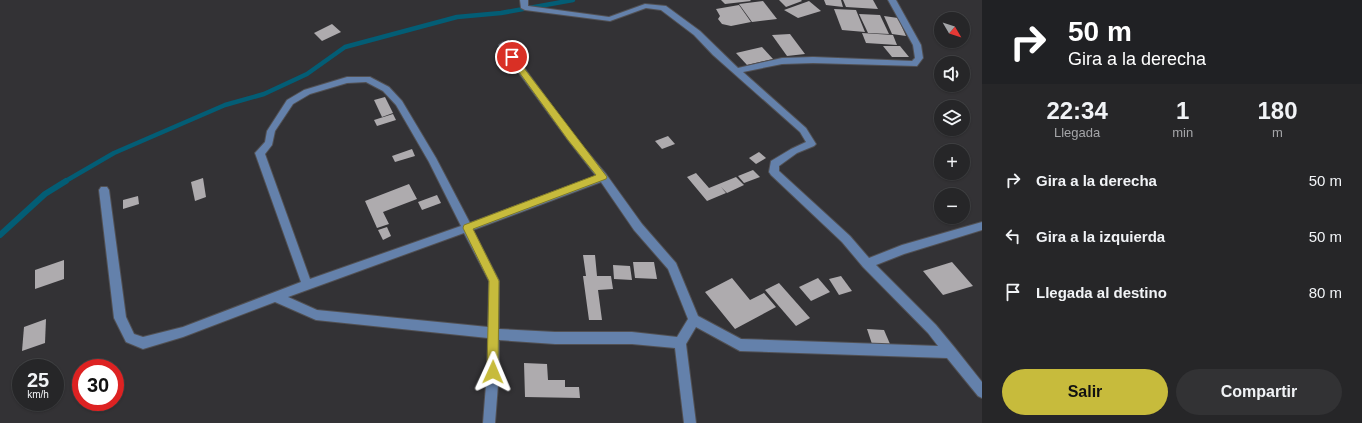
<!DOCTYPE html>
<html lang="es">
<head>
<meta charset="utf-8">
<style>
  body { margin:0; font-family:Arial,sans-serif; background:#323234; color:#f1f3f6; height:100vh; display:flex; flex-direction:column; font-size:15px; white-space:nowrap }
  * { box-sizing:border-box; margin:0 }
  p { font-size:13px; color:#a4a5a8 }
  .icon { flex:none; width:22px; height:22px; fill:none; stroke:currentColor; stroke-width:2; stroke-linecap:round; stroke-linejoin:round }
  .map { position:relative; flex:1; overflow:hidden }
  .details { display:flex; flex-direction:column; background:#262628; width:380px }
  .details>* { flex:none }
  .banner { background:#202124; color:#fff; overflow:hidden }
  .needle { width:26px; rotate:129deg }
  .controls { position:absolute; left:934px; top:12px; display:grid; gap:8px }
  .controls a { display:grid; place-items:center; width:36px; height:36px; border-radius:50%; background:#262628; box-shadow:0 1px 3px #0004,0 0 0 1px #424345; font-size:20px }
  .speed { position:absolute; left:12px; top:359px; display:flex; gap:8px; font-size:20px; font-weight:700; text-align:center }
  .speed>* { display:grid; place-content:center; width:52px; height:52px; border-radius:50%; background:#262628; box-shadow:0 1px 3px #0004,0 0 0 1px #424345; line-height:1 }
  .speed small { font-size:10px; font-weight:400 }
  .speed .limit { border:6px solid #d22; background:#fff; color:#111 }
  .pin { position:absolute; display:grid; place-items:center; width:34px; height:34px; color:#fff; margin:-17px; border:2px solid #fff; border-radius:50%; box-shadow:0 1px 4px #0007 }
  .me { position:absolute; width:44px; margin:-22px; rotate:1deg; stroke-linejoin:round; filter:drop-shadow(0 0 3px #0008) }
  .turn { display:flex; align-items:center; gap:14px; height:84px; padding:0 20px; font-size:18px }
  .turn .icon { width:52px; height:52px; stroke-width:2.5 }
  .turn b { display:block; font-size:28px; line-height:34px }
  .eta { display:flex; justify-content:space-evenly; align-items:center; height:68px; text-align:center }
  .eta b { font-size:24px; font-weight:700; line-height:28px }
  .action { display:flex; gap:8px; margin-top:auto; padding:8px 20px }
  .action a { flex:1; height:46px; border-radius:24px; background:#c7bb3c; color:#111; font-size:16px; font-weight:700; line-height:46px; text-align:center }
  .action a+a { background:#323234; color:#f1f3f6 }
  ul { padding:0; list-style:none }
  li { display:flex; align-items:center; gap:12px; height:56px; padding:0 20px }
  li div { flex:1 }
  li b { display:block; font-size:15px }
  li em { font-style:normal }
  main { display:flex; flex:1; min-height:0 }
  .map>svg:first-child { display:block }
</style>
</head>
<body>
<main>
<div class="map">
<svg width="982" height="423" viewBox="0 0 982 423">
  <rect width="100%" height="100%" fill="#333235"/>
  <g fill="none" stroke-linecap="round" stroke-linejoin="round">
    <polyline stroke="#035d75" stroke-width="4.5" points="64,182 114,153 225,105 264,94 307,74 345,47 457,17 501,13 573,0"/>
    <polyline stroke="#035d75" stroke-width="6" points="0,235 45,194 66,181"/>
  </g>
  <g fill="#aeabae">
    <polygon points="721,0 750,0 751,1 725,4"/>
    <polygon points="779,0 801,0 802,1 786,7"/>
    <polygon points="824,0 841,0 843,7 826,5"/>
    <polygon points="843,0 873,0 878,9 846,7"/>
    <polygon points="763,1 777,19 752,22 739,4"/>
    <polygon points="809,1 821,11 798,18 784,10"/>
    <polygon points="739,5 751,22 731,26 722,24 718,19 720,16 716,9"/>
    <polygon points="834,9 856,10 865,32 842,30"/>
    <polygon points="859,14 880,15 889,34 868,33"/>
    <polygon points="884,16 898,18 906,36 892,34"/>
    <polygon points="332,24 341,32 322,41 314,33"/>
    <polygon points="862,33 893,35 897,45 866,43"/>
    <polygon points="790,34 805,54 787,56 772,35"/>
    <polygon points="883,46 900,46 909,57 892,57"/>
    <polygon points="762,47 773,59 747,65 736,53"/>
    <polygon points="385,97 393,113 382,117 374,100"/>
    <polygon points="393,114 396,120 377,126 374,120"/>
    <polygon points="668,136 675,144 662,149 655,141"/>
    <polygon points="412,149 415,156 395,162 392,156"/>
    <polygon points="759,152 766,158 756,164 749,158"/>
    <polygon points="753,170 760,177 744,183 738,176"/>
    <polygon points="696,173 709,188 736,177 744,185 727,193 721,187 726,193 707,201 687,177"/>
    <polygon points="203,178 206,197 195,201 191,182"/>
    <polygon points="409,184 417,199 383,212 389,224 377,228 365,201"/>
    <polygon points="437,195 441,203 422,210 418,202"/>
    <polygon points="138,196 139,204 123,209 123,200"/>
    <polygon points="387,227 391,236 383,240 378,230"/>
    <polygon points="583,255 595,255 597,276 611,276 613,289 598,290 602,320 589,320 583,276 586,276"/>
    <polygon points="64,260 64,279 35,289 35,270"/>
    <polygon points="633,262 654,262 657,279 635,278"/>
    <polygon points="952,262 973,286 943,295 923,271"/>
    <polygon points="613,265 630,266 632,280 614,279"/>
    <polygon points="841,276 852,291 839,295 829,279"/>
    <polygon points="732,278 750,300 764,293 776,307 735,329 705,292"/>
    <polygon points="818,278 830,292 811,301 799,287"/>
    <polygon points="779,283 810,318 796,326 765,290"/>
    <polygon points="46,319 45,343 22,351 24,327"/>
    <polygon points="867,329 884,330 890,344 872,344"/>
    <polygon points="524,363 547,364 548,380 565,380 565,387 579,387 580,398 525,397"/>
  </g>
  <g fill="none" stroke-linecap="round" stroke-linejoin="round">
    <defs>
      <path id="minor" d="M520,0H528V6L609,17L645,4L666,6L700,31L738,68L782,58L813,57L912,61L915,58L913,45L888,0H896L921,45L923,58L917,66L813,63L782,64L743,72L806,128L816,144L814,146L797,153L779,166V171L850,236L869,258L902,245L982,222V230L904,254L876,265L936,325L955,348L982,382V398L978,396L947,358L740,351L696,327L686,344L696,423H684L675,348L632,344H555L499,340V372L495,423H483L487,372L488,338L316,320L275,302L183,337L143,349L126,342L114,318L99,190L101,187H107L109,190L126,317L134,334L143,337L183,327L301,282L255,153L265,142L267,131L287,100L304,90L347,77H370L389,87L402,101L436,158L470,223L596,176L568,140L500,47L499,45L503,42L506,43L574,136L606,174L642,224L676,263L698,316L741,339L938,346L928,333L863,267L842,242L771,175L769,172L771,161L791,149L806,142L800,132L713,55L694,35L661,10L646,8L610,21L525,10L521,8ZM366,82L383,91L396,105L429,162L461,226L310,279L265,154L272,145L275,131L293,104L310,94L347,83ZM601,182L634,230L668,269L688,319L677,337L632,332H555L499,329V281L473,230ZM464,233L489,281L488,327L317,310L288,297Z"/>
    </defs>
    <use href="#minor" stroke="#515053" stroke-width="2"/>
    <use href="#minor" fill="#6481ab" fill-rule="evenodd"/>
  </g>
  <polygon fill="#c7bb3c" stroke="#817a27" points="512,54 514,55 607,177 606,179 473,229 499,281 498,372 497,376 493,377 489,376 487,372 489,281 463,228 464,225 596,175 568,140 509,58 509,55"/>
</svg>
<div class="controls">
<a><svg class="needle" viewBox="-14 -14 28 28"><path d="M0-13l5 13h-10z" fill="#e53935"/><path d="M0 13l5-13h-10z" fill="#a4a5a8"/></svg></a>
<a><svg class="icon" aria-label="sound" viewBox="0 0 24 24"><path d="M4 9h4l5-4v14l-5-4H4zM17 9q2 3 0 6"/></svg></a>
<a><svg class="icon" aria-label="layers" viewBox="0 0 24 24"><path d="M12 4l9 5-9 5-9-5zM3 14l9 5 9-5"/></svg></a>
<a>+</a>
<a>−</a>
</div>
<div class="speed"><div>25<small>km/h</small></div><div class="limit">30</div></div>
<div class="pin" style="left:512px;top:57px;background:#d93025"><svg class="icon" aria-label="arrive" viewBox="0 0 24 24"><path d="M6 21V4h12l-3 4 3 4H6"/></svg></div>
<svg class="me" style="left:493px;top:372px" viewBox="-20 -20 40 40"><path d="M0-17L14 15 0 8-14 15z" fill="#c7bb3c" stroke="#fff" stroke-width="4"/></svg>
</div>
<section class="details">
<div class="banner">
<div class="turn"><svg class="icon" aria-label="right" viewBox="0 0 24 24"><path d="M7 20v-9h11M14 6l5 5-5 5"/></svg><div><b>50 m</b>Gira a la derecha</div></div>
</div>
<div class="eta">
<div><b>22:34</b><p>Llegada</p></div>
<div><b>1</b><p>min</p></div>
<div><b>180</b><p>m</p></div>
</div>
<ul>
<li><svg class="icon" aria-label="right" viewBox="0 0 24 24"><path d="M7 20v-9h11M14 6l5 5-5 5"/></svg><div><b>Gira a la derecha</b></div><em>50 m</em></li>
<li><svg class="icon" aria-label="left" viewBox="0 0 24 24"><path d="M17 20v-9H6M10 6l-5 5 5 5"/></svg><div><b>Gira a la izquierda</b></div><em>50 m</em></li>
<li><svg class="icon" aria-label="arrive" viewBox="0 0 24 24"><path d="M6 21V4h12l-3 4 3 4H6"/></svg><div><b>Llegada al destino</b></div><em>80 m</em></li>
</ul>
<div class="action"><a>Salir</a><a>Compartir</a></div>
</section>
</main>
</body>
</html>
